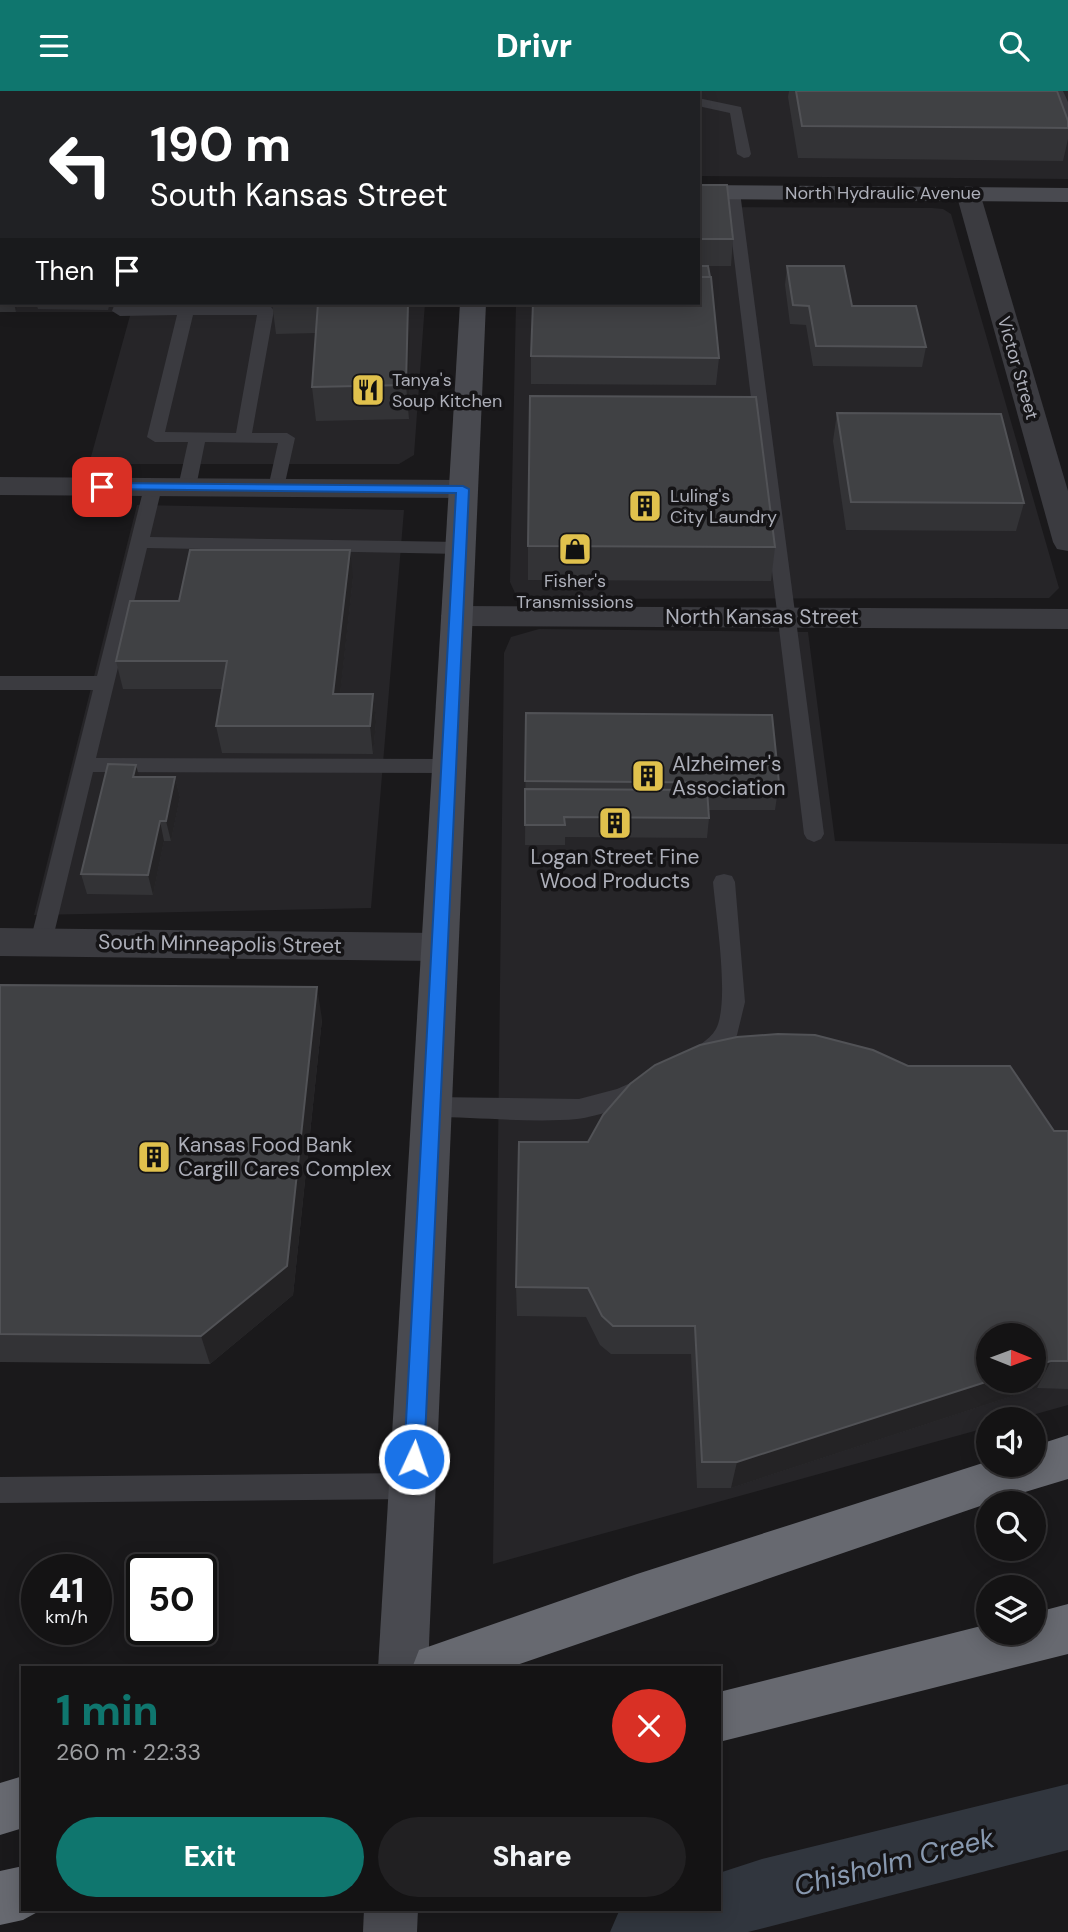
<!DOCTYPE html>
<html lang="en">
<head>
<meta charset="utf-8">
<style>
  body { margin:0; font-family:"DM Sans",sans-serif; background:#212022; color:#f1f3f6; height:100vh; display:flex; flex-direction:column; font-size:26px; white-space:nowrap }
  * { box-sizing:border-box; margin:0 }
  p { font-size:23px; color:#9d9ea0 }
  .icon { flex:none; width:38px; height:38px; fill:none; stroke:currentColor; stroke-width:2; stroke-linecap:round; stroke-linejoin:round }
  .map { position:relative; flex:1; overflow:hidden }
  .panel { position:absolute; left:21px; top:1575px; width:700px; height:245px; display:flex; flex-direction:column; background:#141314; border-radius:0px; box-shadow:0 4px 18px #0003,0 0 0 2px #333234 }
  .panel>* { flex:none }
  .top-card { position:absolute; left:0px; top:0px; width:700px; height:214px; box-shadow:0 4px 18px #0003,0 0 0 2px #333234; background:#202124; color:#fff; overflow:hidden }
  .needle { width:46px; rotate:91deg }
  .buttons { position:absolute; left:976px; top:1232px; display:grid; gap:14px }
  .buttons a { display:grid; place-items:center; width:70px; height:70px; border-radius:50%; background:#141314; box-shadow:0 4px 18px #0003,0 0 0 2px #333234; font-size:35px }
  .speed { position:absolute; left:21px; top:1463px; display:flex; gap:14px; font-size:35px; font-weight:700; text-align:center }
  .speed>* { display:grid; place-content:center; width:91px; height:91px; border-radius:50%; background:#141314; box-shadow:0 4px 18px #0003,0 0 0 2px #333234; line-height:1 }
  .speed small { font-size:18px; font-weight:400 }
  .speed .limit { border:4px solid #111; border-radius:10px; background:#fff; color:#111 }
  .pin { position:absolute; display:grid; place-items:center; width:60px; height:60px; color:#fff; margin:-30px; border-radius:14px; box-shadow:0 4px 10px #0006 }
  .me { position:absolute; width:77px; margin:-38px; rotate:3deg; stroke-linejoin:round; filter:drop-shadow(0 0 5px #0008) }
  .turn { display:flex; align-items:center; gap:24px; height:147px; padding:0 35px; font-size:32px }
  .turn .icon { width:91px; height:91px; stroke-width:2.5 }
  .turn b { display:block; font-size:49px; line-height:60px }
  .then { display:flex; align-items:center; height:66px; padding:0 35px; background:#0003; gap:14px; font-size:26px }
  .round { display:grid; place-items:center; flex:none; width:74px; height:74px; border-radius:37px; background:#212022 }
  .summary { display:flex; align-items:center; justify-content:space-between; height:119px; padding:0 35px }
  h1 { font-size:42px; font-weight:800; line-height:52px; color:#0f766e }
  .cta { display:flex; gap:14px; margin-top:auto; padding:14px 35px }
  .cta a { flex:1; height:80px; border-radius:42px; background:#0f766e; color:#fff; font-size:28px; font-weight:800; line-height:80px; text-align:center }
  .cta a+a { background:#212022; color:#f1f3f6 }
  header { display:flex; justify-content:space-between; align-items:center; height:91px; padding:0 35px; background:#0f766e; color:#fff; font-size:32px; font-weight:800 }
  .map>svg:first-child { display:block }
</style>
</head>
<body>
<header><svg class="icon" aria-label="menu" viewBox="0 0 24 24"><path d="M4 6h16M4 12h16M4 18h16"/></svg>Drivr<svg class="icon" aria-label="search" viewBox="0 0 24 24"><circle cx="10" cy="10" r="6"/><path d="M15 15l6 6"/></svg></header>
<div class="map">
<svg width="1068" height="1841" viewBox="0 0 1068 1841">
  <rect width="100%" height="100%" fill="#1a191b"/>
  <g fill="#262528" fill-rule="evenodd">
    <polygon points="0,0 435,0 2,2 0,78"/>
    <polygon points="520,0 1068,0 1068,88 698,85 698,2"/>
    <polygon points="0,111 2,212 425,212 414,364 399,373 89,373 131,221 0,221"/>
    <polygon points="698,116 932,117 943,118 951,123 1059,497 1049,507 526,508 515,502 510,491 516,212 698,212"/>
    <polygon points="137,414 404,419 371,817 34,824"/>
    <path d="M539,538L808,541L835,750L1068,753V1314L1018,1328H989V1336L493,1473L504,562L511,546ZM989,1244H1034V1290H989Z"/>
  </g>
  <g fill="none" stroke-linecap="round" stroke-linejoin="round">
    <polygon fill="#31363e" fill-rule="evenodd" points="1068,1693 1068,1759 748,1841 610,1841 620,1818 719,1818 719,1782 762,1768"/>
    <g fill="#3b3b40" fill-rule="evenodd">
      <rect x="75" y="0" width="14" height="2"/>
      <polygon points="134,0 148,0 133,2"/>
      <rect x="224" y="0" width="14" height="2"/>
      <rect x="633" y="0" width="14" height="2"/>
      <polygon points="656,0 673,0 674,2 658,2"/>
      <polygon points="1033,0 1063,0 1068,11 1068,32 1061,28 1053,7 1033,6"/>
      <polygon points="698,7 741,16 751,63 749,66 744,67 737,63 730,22 698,15"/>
      <polygon points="733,97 740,101 824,743 821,748 814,751 807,748 804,743 726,101"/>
      <path d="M115,212H131L130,215L271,216L274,219L252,342H287L295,347L283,401L277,402L268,397L278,352L205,351L196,396L193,400H181L178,396L188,351H155L147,346L177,224L120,225L112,220ZM193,224H257L236,342L165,341Z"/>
      <polygon points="153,391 162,396 150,446 460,451 469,457 460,463 147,457 96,667 449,668 456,670 459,675 456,680 449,682 93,681 52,851 49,857 41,859 33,857 30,851 93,599 0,599 0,585 97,585 144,396"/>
      <path d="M724,783L732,785L735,791L745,911L737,944L734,950L705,976L697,978L689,976L685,969C692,956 709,951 716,938C730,911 716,825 713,791L716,785Z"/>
      <path d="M644,986L652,989L656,996C648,1011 595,1026 577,1028C533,1032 477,1026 431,1026L423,1023L419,1016L423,1009L431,1006L579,1008L617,998Z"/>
      <polygon points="413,1382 423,1386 427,1395 423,1404 413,1408 0,1412 0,1386"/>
    </g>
    <g fill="#3b3b40" fill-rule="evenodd">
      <polygon points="968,95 977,97 980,102 1068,400 1068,460 1057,458 1053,451 956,102 959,97"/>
      <polygon points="0,386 463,389 473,392 478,398 473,404 463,407 0,404"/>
      <polygon points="457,515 1068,518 1068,538 457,535 446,532 441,525 446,518"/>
      <polygon points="0,837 439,842 452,846 458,856 452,866 439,870 0,865"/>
    </g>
    <g fill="#494a50" fill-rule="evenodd">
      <rect x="457" y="0" width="22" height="2"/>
      <rect x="0" y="91" width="2" height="14"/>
      <polygon points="698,94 1068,97 1068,111 698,108"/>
      <polygon points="460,212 486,212 428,1577 378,1577"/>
      <polygon points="364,1818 418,1818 417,1841 363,1841"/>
    </g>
    <g fill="#676970" fill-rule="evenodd">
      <polygon points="1068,1344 1068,1388 989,1412 508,1577 412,1577 419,1559 637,1483 989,1370 989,1374 1034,1374 1034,1355"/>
      <polygon points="1068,1513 1068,1563 719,1651 719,1601 989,1533 989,1542 1034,1542 1034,1522"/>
      <polygon points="23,1685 23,1737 0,1744 0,1692"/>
      <polygon points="23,1775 23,1818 43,1818 23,1829 0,1834 0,1780"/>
    </g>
  </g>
  <g fill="#333336">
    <polygon points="0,0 53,0 53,2 2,2 2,27 0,27"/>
    <polygon points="789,0 1057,0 1068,30 1068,48 1063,70 798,67 788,6"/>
    <polygon points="698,94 733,148 731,175 708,175 719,267 716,294 531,293 531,265 698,212"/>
    <rect x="0" y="127" width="2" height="49"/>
    <polygon points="787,175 852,215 926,256 922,276 813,275 806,234 790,233 785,194"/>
    <polygon points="0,176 2,176 2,212 19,212 16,221 0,221"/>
    <polygon points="36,212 110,212 108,219 38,218"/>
    <polygon points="272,212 408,212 410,243 409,328 316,330 312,296 316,242 276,243"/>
    <polygon points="837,322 1024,412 1016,440 846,439 833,350"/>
    <polygon points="528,455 775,456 771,490 528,489"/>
    <polygon points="353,487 340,603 373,603 376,631 373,663 222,662 216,635 222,598 123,598 116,570 179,510"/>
    <polygon points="526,622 779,692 775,719 708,719 709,727 707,747 565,746 565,754 525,754"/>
    <polygon points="139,686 175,686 180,706 171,750 164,750 153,804 87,803 81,783"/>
    <polygon points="0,894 322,928 293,1204 210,1273 0,1271"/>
    <polygon points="1054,1040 1068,1040 1068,1298 1037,1297 731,1397 697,1397 691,1263 611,1263 600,1254 586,1226 517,1225 516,1196 588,1051"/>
  </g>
  <g fill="#242325">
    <rect x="38" y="0" width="15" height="2"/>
    <polygon points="14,212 19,212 16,221"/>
    <polygon points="408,212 410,243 409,328 406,294"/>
    <polygon points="350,459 353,487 337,631 333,603"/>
    <polygon points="373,603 376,631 373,663 370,635"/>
    <polygon points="136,674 141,693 133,686"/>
    <polygon points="175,686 180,706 171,750 166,730"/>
    <polygon points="160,730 164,750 153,804 148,784"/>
    <polygon points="317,896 322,928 293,1204 210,1273 201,1245"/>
    <polygon points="1051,1270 1037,1297 731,1397 737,1371 989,1290 1034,1290 1034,1275"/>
  </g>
  <g fill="#404144" stroke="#515256" stroke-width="2">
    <polygon points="0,0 38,0 38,1"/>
    <rect x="300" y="0" width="87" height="2"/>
    <polygon points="796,0 1057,0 1068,30 1068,37 802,35"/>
    <polygon points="698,94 727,94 733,148 698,148"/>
    <rect x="0" y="127" width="2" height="30"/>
    <polygon points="698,175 708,175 710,186 698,186"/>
    <polygon points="787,175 844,175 852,215 916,215 926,256 816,255 809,215 793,214"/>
    <rect x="0" y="176" width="2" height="25"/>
    <polygon points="698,186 711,186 719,267 531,265 533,212 698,212"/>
    <polygon points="318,212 408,212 406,294 312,296"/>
    <polygon points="530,305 756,306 775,456 528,455"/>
    <polygon points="837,322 1001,323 1024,412 851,411"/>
    <polygon points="190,459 350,459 333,603 373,603 370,635 216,635 227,570 116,570 130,510 179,510"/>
    <polygon points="526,622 772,624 779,692 525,690"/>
    <polygon points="108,673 136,674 133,686 175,686 166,730 160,730 148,784 81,783"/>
    <polygon points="525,698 707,699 709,727 564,726 565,734 525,734"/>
    <polygon points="0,894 317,896 287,1175 201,1245 0,1243"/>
    <polygon points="778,943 815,944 873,959 908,975 1010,975 1054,1040 1068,1040 1068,1270 1051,1270 1034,1275 1034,1244 989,1244 989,1290 737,1371 702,1371 695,1235 613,1235 602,1225 588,1197 516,1196 519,1051 588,1051 603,1024 630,993 655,974 700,954 737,946"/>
  </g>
  <polygon fill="#1a73e8" stroke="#114b97" stroke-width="2" points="102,392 463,395 469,398 424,1368 421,1374 414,1377 407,1374 404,1368 456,402 98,398 98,393"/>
  <defs>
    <symbol id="restaurant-square" viewBox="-11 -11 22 22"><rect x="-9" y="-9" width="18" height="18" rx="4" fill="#e0c14d" stroke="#151416"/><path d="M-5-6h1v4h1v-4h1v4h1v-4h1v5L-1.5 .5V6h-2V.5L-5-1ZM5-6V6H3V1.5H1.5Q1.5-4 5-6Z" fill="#111"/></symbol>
    <symbol id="building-square" viewBox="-11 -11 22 22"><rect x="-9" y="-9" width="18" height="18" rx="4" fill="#e0c14d" stroke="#151416"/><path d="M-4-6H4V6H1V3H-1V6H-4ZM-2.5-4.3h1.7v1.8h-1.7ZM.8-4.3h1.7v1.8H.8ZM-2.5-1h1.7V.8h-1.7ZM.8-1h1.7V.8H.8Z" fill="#111"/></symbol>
    <symbol id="shop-square" viewBox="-11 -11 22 22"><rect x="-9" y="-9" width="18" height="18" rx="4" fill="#e0c14d" stroke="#151416"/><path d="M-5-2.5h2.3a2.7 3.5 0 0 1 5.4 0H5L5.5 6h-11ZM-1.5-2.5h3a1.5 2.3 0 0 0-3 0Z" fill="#111"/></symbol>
  </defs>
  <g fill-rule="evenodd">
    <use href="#restaurant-square" x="349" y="280" width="38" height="38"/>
    <use href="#building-square" x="626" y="396" width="38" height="38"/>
    <use href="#shop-square" x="556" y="439" width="38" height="38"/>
    <use href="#building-square" x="629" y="666" width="38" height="38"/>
    <use href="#building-square" x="596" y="713" width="38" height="38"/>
    <use href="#building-square" x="135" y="1047" width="38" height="38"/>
  </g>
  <g text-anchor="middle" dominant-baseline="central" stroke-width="7" stroke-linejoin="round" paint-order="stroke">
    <g font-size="18" fill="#adafb9" stroke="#151416">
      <text x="883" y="102">North Hydraulic Avenue</text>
      <text transform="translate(1018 277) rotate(74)">Victor Street</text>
    </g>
    <g font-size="18" fill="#adafb9" stroke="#151416" text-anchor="start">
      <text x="392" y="289">Tanya's<tspan x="392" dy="21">Soup Kitchen</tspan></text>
      <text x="670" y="405">Luling's<tspan x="670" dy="21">City Laundry</tspan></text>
      <text x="575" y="490" text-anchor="middle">Fisher's<tspan x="575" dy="21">Transmissions</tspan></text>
    </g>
    <g font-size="21" fill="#adafb9" stroke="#151416">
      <text x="762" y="526">North Kansas Street</text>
      <text transform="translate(220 853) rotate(1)">South Minneapolis Street</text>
    </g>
    <g font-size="21" fill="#adafb9" stroke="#151416" text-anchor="start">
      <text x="672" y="673">Alzheimer's<tspan x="672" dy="24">Association</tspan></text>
      <text x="615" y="766" text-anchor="middle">Logan Street Fine<tspan x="615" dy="24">Wood Products</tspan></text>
      <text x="178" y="1054">Kansas Food Bank<tspan x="178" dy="24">Cargill Cares Complex</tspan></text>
    </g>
    <g font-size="28" font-style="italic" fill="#8899b0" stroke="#151416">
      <text transform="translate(894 1771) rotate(-14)">Chisholm Creek</text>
    </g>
  </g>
</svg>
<div class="buttons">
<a><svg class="needle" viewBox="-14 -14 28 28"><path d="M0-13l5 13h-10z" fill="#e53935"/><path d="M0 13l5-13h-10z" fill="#9d9ea0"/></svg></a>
<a><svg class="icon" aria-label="sound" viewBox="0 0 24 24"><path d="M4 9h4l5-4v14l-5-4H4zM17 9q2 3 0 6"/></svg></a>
<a><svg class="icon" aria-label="search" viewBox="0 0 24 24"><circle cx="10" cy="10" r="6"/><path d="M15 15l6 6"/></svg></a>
<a><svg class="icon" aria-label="layers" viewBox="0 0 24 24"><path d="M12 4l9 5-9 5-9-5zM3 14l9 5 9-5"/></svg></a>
</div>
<div class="speed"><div>41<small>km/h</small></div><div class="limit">50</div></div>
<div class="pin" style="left:102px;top:396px;background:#d93025"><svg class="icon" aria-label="arrive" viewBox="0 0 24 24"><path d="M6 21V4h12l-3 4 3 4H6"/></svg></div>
<svg class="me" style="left:414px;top:1368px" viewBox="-20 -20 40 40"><circle r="17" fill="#1a73e8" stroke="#fff" stroke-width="3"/><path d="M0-11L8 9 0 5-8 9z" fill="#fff"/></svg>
<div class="top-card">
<div class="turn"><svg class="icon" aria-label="left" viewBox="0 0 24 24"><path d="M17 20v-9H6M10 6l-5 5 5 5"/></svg><div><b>190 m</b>South Kansas Street</div></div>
<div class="then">Then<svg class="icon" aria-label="arrive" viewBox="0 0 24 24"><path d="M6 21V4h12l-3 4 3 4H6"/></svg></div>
</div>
<section class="panel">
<div class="summary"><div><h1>1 min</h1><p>260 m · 22:33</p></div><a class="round" style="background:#d93025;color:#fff"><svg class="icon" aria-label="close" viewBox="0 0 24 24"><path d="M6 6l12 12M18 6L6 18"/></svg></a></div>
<div class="cta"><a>Exit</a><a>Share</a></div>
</section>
</div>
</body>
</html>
